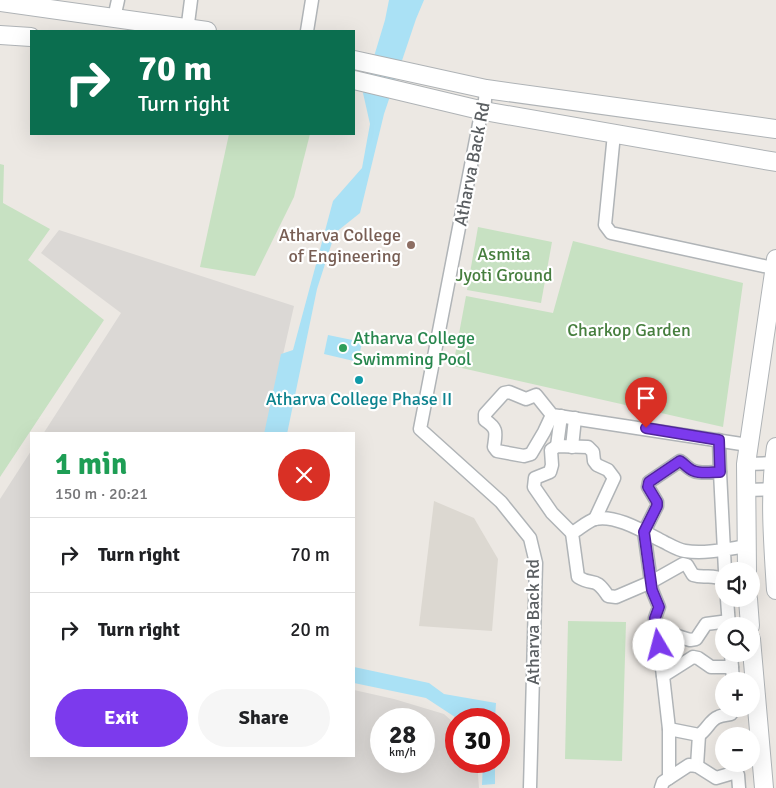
<!DOCTYPE html>
<html lang="en">
<head>
<meta charset="utf-8">
<style>
  body { margin:0; font-family:Signika,sans-serif; background:#f6f6f6; color:#202124; height:100vh; display:flex; flex-direction:column; font-size:19px; white-space:nowrap }
  * { box-sizing:border-box; margin:0 }
  p { font-size:16px; color:#757577 }
  .icon { flex:none; width:28px; height:28px; fill:none; stroke:currentColor; stroke-width:2; stroke-linecap:round; stroke-linejoin:round }
  .map { position:relative; flex:1; overflow:hidden }
  .side { position:absolute; left:30px; top:432px; width:325px; height:325px; display:flex; flex-direction:column; background:#fff; border-radius:0px; box-shadow:0 5px 20px #0002 }
  .side>* { flex:none }
  .hud { position:absolute; left:30px; top:30px; width:325px; height:105px; border-radius:0px; box-shadow:0 5px 20px #0002; background:#0b6e4f; color:#fff; overflow:hidden }
  .buttons { position:absolute; left:715px; top:562px; display:grid; gap:10px }
  .buttons a { display:grid; place-items:center; width:45px; height:45px; border-radius:50%; background:#fff; box-shadow:0 5px 20px #0002; font-size:25px }
  .speed { position:absolute; left:370px; top:708px; display:flex; gap:10px; font-size:25px; font-weight:700; text-align:center }
  .speed>* { display:grid; place-content:center; width:65px; height:65px; border-radius:50%; background:#fff; box-shadow:0 5px 20px #0002; line-height:1 }
  .speed small { font-size:12px; font-weight:400 }
  .speed .limit { border:8px solid #d22; background:#fff; color:#111 }
  .pin { position:absolute; display:grid; place-items:center; width:42px; height:42px; color:#fff; margin:-51px -21px; border-radius:50% 50% 50% 0; rotate:-45deg; box-shadow:0 0 5px #0007 }
  .pin .icon { rotate:45deg }
  .me { position:absolute; width:55px; margin:-28px; rotate:352deg; stroke-linejoin:round; filter:drop-shadow(0 0 4px #0008) }
  .turn { display:flex; align-items:center; gap:18px; height:105px; padding:0 25px; font-size:22px }
  .turn .icon { width:65px; height:65px; stroke-width:2.5 }
  .turn b { display:block; font-size:35px; line-height:42px }
  .round { display:grid; place-items:center; flex:none; width:52px; height:52px; border-radius:26px; background:#f6f6f6 }
  .overview { display:flex; align-items:center; justify-content:space-between; height:85px; padding:0 25px }
  h1 { font-size:30px; font-weight:700; line-height:38px; color:#1e9e55 }
  .button { display:flex; gap:10px; margin-top:auto; padding:10px 25px }
  .button a { flex:1; height:58px; border-radius:30px; background:#7c3aed; color:#fff; font-size:20px; font-weight:700; line-height:58px; text-align:center }
  .button a+a { background:#f6f6f6; color:#202124 }
  ul { padding:0; list-style:none }
  li { display:flex; align-items:center; gap:15px; height:75px; padding:0 25px; border-top:1px solid #e0e0e0 }
  li div { flex:1 }
  li b { display:block; font-size:19px }
  li em { font-style:normal }
  .map>svg:first-child { display:block }
</style>
</head>
<body>
<div class="map">
<svg width="776" height="788" viewBox="0 0 776 788">
  <rect width="100%" height="100%" fill="#ece8e3"/>
  <g fill="#dbd8d5" fill-rule="evenodd">
    <polygon points="59,230 294,306 265,434 43,434 121,313 41,253"/>
    <path d="M31,451V756H354V690L394,699L444,714L456,725V761H477L479,788H0V499ZM381,719H424V761H381Z"/>
  </g>
  <polygon fill="#dcd8d1" points="434,501 474,518 498,559 492,631 419,626"/>
  <g fill="#c7e1c2">
    <polygon points="229,134 310,134 294,197 255,276 200,267"/>
    <polygon points="0,164 4,165 3,203 50,229 28,260 104,320 0,477"/>
    <polygon points="478,227 552,242 541,303 467,290"/>
    <polygon points="573,241 743,283 723,427 453,366 466,296 553,313"/>
    <polygon points="568,621 626,622 622,761 565,759"/>
  </g>
  <g fill="#aae1f5">
    <polygon points="389,0 424,0 416,19 384,114 360,213 335,233 317,289 287,434 264,434 281,354 293,350 333,201 362,168 370,124 363,93 385,20"/>
    <polygon points="328,335 362,342 358,362 324,354"/>
    <polygon points="354,667 429,683 444,694 496,703 495,719 458,719 426,698 354,683"/>
    <polygon points="483,761 495,761 495,784 482,785"/>
  </g>
  <g fill="none" stroke-linecap="round" stroke-linejoin="round">
    <defs>
      <g id="minor">
        <polyline points="114,18 118,0"/>
        <polyline points="187,31 191,0"/>
        <polyline points="307,31 312,0"/>
        <polyline points="486,89 484,111 480,119 420,429 501,502 530,538 536,563 530,788"/>
        <polyline points="614,134 605,225 611,233 773,268"/>
        <path d="M552,415L544,432L531,454L524,456L497,451L494,447C496,432 498,429 485,420V414L504,393L509,392L526,399L536,395L552,415L748,445"/>
        <polyline points="719,440 720,472"/>
        <polyline points="557,446 561,416"/>
        <polyline points="572,447 575,418"/>
        <polyline points="746,464 776,463"/>
        <polyline points="746,490 776,489"/>
        <polyline points="572,533 552,513 534,487 535,478 550,472 552,465 551,450 557,446 588,447 593,452 594,461 597,465 608,470 614,478 595,519"/>
        <path d="M725,571L720,472C712,472 701,474 694,471C688,469 685,464 680,461L649,482L648,487L657,502V506L644,532L651,582L616,597L608,596C594,575 594,587 578,577L572,533C579,529 588,521 595,519C616,514 646,533 664,542C670,545 678,550 685,551C706,554 727,549 747,546"/>
        <polyline points="727,599 729,626"/>
        <polyline points="658,630 690,640 696,639 706,624 729,621"/>
        <polyline points="731,654 733,681"/>
        <path d="M663,676L655,618L659,607L652,590L651,582L683,564L687,565L693,575C705,579 711,573 724,580"/>
        <path d="M669,729L699,735C707,730 710,720 718,717C722,715 727,715 731,714L734,709"/>
        <polyline points="697,766 699,735"/>
        <polyline points="669,778 669,729 663,676 693,657 698,658 711,667 732,667"/>
        <polyline points="661,788 663,782 689,765 697,766 716,778 733,773 738,775 739,788"/>
      </g>
      <g id="secondary">
        <polyline points="0,2 207,31"/>
        <polyline points="0,35 31,37"/>
        <polyline points="354,60 486,89 776,129"/>
        <polyline points="354,80 484,111 776,162"/>
        <path d="M776,447C769,494 773,542 776,590"/>
        <polyline points="747,571 746,464 776,259"/>
        <polyline points="748,599 750,626"/>
        <polyline points="751,639 764,788"/>
      </g>
    </defs>
    <use href="#minor" stroke="#b0b4b7" stroke-width="15"/>
    <use href="#secondary" stroke="#afb3b6" stroke-width="20"/>
    <use href="#minor" stroke="#fff" stroke-width="12"/>
    <use href="#secondary" stroke="#fff" stroke-width="18"/>
  </g>
  <g fill="none" stroke-linecap="round" stroke-linejoin="round">
    <defs>
      <path id="route" d="M646,428L719,440L720,472C712,472 701,474 694,471C688,469 685,464 680,461L649,482L648,487L657,502V506L644,532L652,590L659,607L655,618L659,645"/>
    </defs>
    <use href="#route" stroke="#51269a" stroke-width="12"/>
    <use href="#route" stroke="#7c3aed" stroke-width="9"/>
  </g>
  <circle fill="#8d6e63" stroke="#fff" stroke-width="2" cx="411" cy="245" r="5"/>
  <circle fill="#2e9e5b" stroke="#fff" stroke-width="2" cx="343" cy="348" r="5"/>
  <circle fill="#0f9aa8" stroke="#fff" stroke-width="2" cx="359" cy="380" r="5"/>
  <g text-anchor="middle" dominant-baseline="central" stroke-width="4.5" stroke-linejoin="round" paint-order="stroke">
    <g font-size="18" fill="#5b5f62" stroke="#fff">
      <text transform="translate(472 164) rotate(-79)">Atharva Back Rd</text>
      <text transform="translate(533 622) rotate(-90)">Atharva Back Rd</text>
    </g>
    <g font-size="18" fill="#785e54" stroke="#fff" text-anchor="end">
      <text x="401" y="235">Atharva College<tspan x="401" dy="21">of Engineering</tspan></text>
    </g>
    <g font-size="18" fill="#467e3e" stroke="#fff">
      <text x="504" y="254">Asmita<tspan x="504" dy="21">Jyoti Ground</tspan></text>
      <text x="629" y="330">Charkop Garden</text>
    </g>
    <g font-size="18" fill="#27864d" stroke="#fff" text-anchor="start">
      <text x="353" y="338">Atharva College<tspan x="353" dy="21">Swimming Pool</tspan></text>
    </g>
    <g font-size="18" fill="#0d838f" stroke="#fff">
      <text x="359" y="399">Atharva College Phase II</text>
    </g>
  </g>
</svg>
<div class="buttons">
<a><svg class="icon" aria-label="sound" viewBox="0 0 24 24"><path d="M4 9h4l5-4v14l-5-4H4zM17 9q2 3 0 6"/></svg></a>
<a><svg class="icon" aria-label="search" viewBox="0 0 24 24"><circle cx="10" cy="10" r="6"/><path d="M15 15l6 6"/></svg></a>
<a>+</a>
<a>−</a>
</div>
<div class="speed"><div>28<small>km/h</small></div><div class="limit">30</div></div>
<div class="pin" style="left:646px;top:428px;background:#d93025"><svg class="icon" aria-label="arrive" viewBox="0 0 24 24"><path d="M6 21V4h12l-3 4 3 4H6"/></svg></div>
<svg class="me" style="left:659px;top:645px" viewBox="-20 -20 40 40"><circle r="19" fill="#fff"/><path d="M0-13L10 11 0 6-10 11z" fill="#7c3aed"/></svg>
<div class="hud">
<div class="turn"><svg class="icon" aria-label="right" viewBox="0 0 24 24"><path d="M7 20v-9h11M14 6l5 5-5 5"/></svg><div><b>70 m</b>Turn right</div></div>
</div>
<section class="side">
<div class="overview"><div><h1>1 min</h1><p>150 m · 20:21</p></div><a class="round" style="background:#d93025;color:#fff"><svg class="icon" aria-label="close" viewBox="0 0 24 24"><path d="M6 6l12 12M18 6L6 18"/></svg></a></div>
<ul>
<li><svg class="icon" aria-label="right" viewBox="0 0 24 24"><path d="M7 20v-9h11M14 6l5 5-5 5"/></svg><div><b>Turn right</b></div><em>70 m</em></li>
<li><svg class="icon" aria-label="right" viewBox="0 0 24 24"><path d="M7 20v-9h11M14 6l5 5-5 5"/></svg><div><b>Turn right</b></div><em>20 m</em></li>
</ul>
<div class="button"><a>Exit</a><a>Share</a></div>
</section>
</div>
</body>
</html>
